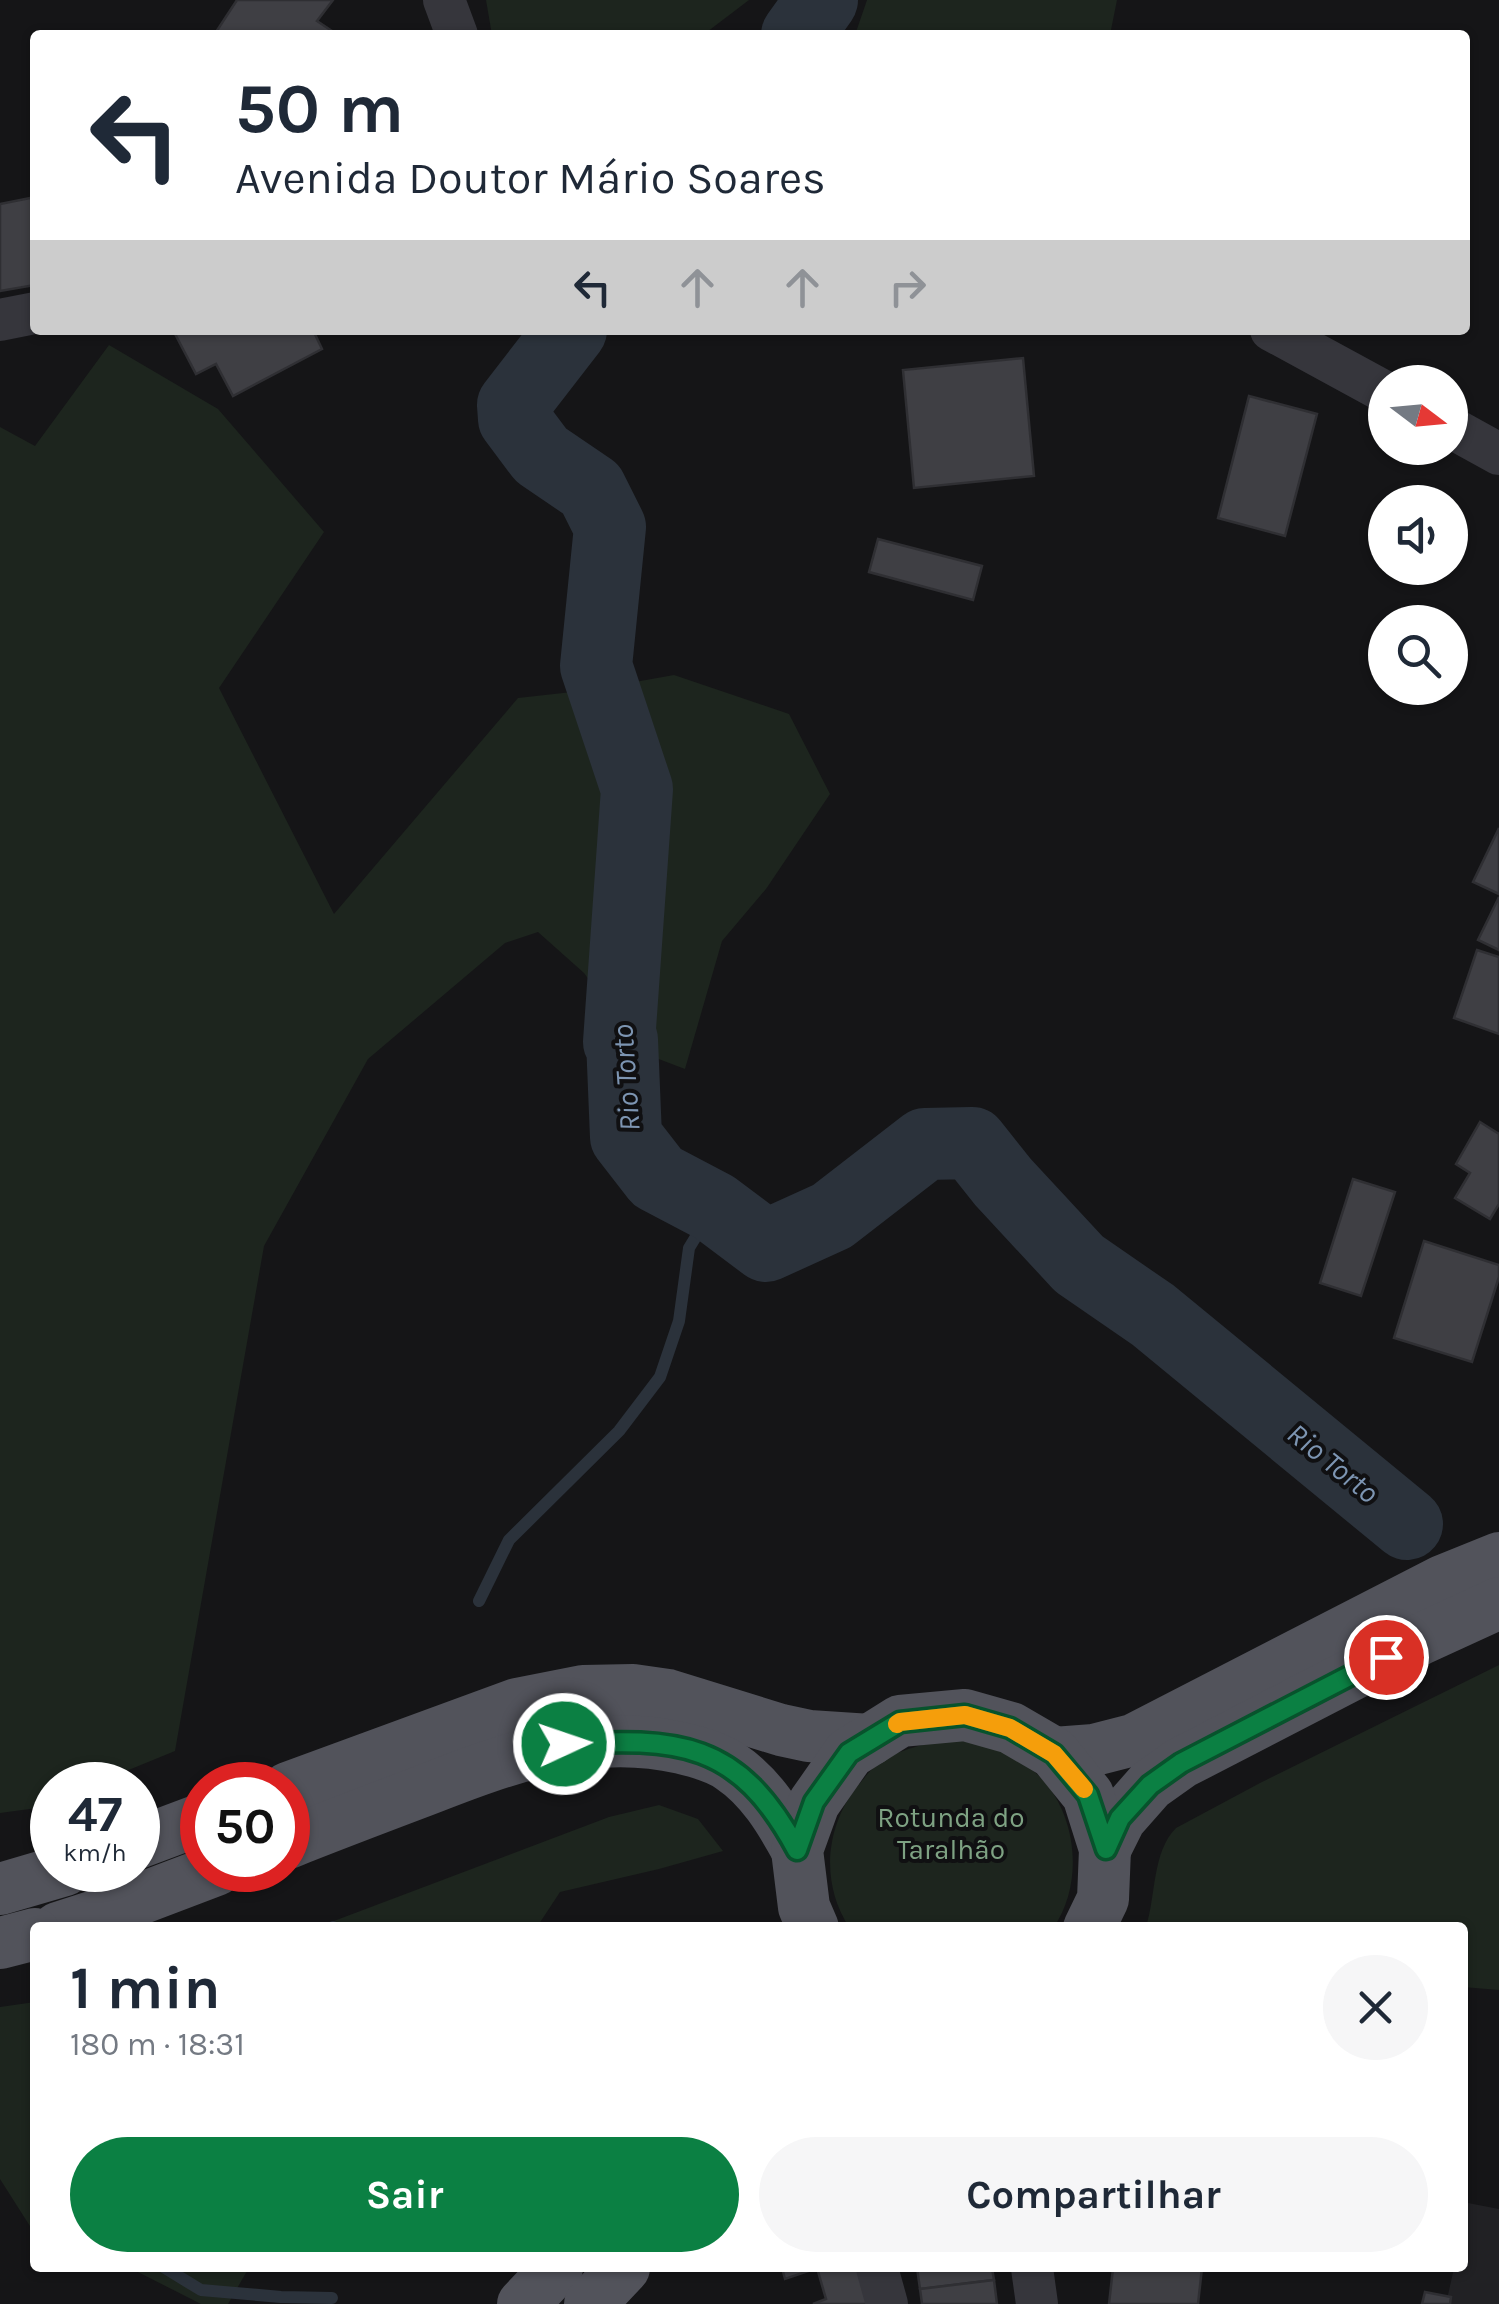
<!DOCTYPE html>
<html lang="pt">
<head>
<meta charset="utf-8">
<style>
  body { margin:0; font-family:Karla,sans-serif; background:#f6f6f7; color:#1f2937; height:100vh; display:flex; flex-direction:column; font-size:38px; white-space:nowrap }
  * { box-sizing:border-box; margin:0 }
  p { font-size:32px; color:#747a83 }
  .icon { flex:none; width:55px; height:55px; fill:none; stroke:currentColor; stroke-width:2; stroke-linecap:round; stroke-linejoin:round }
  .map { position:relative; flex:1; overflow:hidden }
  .details { position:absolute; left:30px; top:1922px; width:1438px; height:350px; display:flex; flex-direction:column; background:#fff; border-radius:10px; box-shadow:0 2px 8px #0004 }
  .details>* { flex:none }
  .banner { position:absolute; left:30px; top:30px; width:1440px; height:305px; border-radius:10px; box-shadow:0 2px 8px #0004; background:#fff; color:#1f2937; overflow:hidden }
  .needle { width:65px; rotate:106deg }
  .controls { position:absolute; left:1368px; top:365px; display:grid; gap:20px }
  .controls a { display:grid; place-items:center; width:100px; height:100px; border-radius:50%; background:#fff; box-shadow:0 2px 8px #0004; font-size:50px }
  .speed { position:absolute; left:30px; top:1762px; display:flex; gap:20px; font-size:50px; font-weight:700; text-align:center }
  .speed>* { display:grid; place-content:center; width:130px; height:130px; border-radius:50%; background:#fff; box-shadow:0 2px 8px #0004; line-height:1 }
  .speed small { font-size:25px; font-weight:400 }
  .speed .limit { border:15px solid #d22; background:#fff; color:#111 }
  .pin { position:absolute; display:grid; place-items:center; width:85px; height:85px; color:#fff; margin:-42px; border:5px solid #fff; border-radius:50%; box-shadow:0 2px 10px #0007 }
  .me { position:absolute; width:110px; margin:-55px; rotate:87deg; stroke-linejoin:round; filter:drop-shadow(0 0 8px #0008) }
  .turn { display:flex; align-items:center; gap:35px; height:210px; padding:0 40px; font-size:45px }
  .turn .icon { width:130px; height:130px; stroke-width:2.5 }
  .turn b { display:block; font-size:70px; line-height:85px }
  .lanes { display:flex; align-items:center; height:95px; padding:0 40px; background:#0003; justify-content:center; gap:50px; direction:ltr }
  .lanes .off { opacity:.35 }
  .round { display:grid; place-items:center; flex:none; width:105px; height:105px; border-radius:52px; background:#f6f6f7 }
  .headline { display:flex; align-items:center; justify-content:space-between; height:170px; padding:0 40px }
  h1 { font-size:60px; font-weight:700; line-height:75px }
  .action { display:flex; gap:20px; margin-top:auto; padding:20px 40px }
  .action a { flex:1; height:115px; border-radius:60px; background:#0b8043; color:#fff; font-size:40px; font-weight:700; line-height:115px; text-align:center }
  .action a+a { background:#f6f6f7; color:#1f2937 }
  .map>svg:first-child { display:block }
</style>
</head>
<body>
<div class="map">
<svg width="1499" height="2304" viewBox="0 0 1499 2304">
  <rect width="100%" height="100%" fill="#151517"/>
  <polygon fill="#212124" points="1468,2203 1499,2209 1499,2304 1446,2304 1454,2268 1462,2268 1463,2227"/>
  <g fill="#1d251e">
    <polygon points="486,0 749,0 703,35 492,35"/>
    <polygon points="867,0 1117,0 1110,35 855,35"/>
    <polygon points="109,345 218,409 324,532 219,688 334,914 518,698 590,690 674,675 789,714 830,794 766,889 722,941 685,1069 643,1053 584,973 538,932 505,943 368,1059 264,1246 175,1751 92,1785 52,1785 52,1801 37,1808 0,1813 0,427 35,446"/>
    <path d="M1499,1665V1990L1463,1987L1462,1928L1146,1927C1156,1896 1152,1852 1176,1828L1260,1783Z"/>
    <path d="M952,1739C978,1744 1003,1749 1026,1765C1076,1800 1087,1878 1054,1927H849C819,1881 826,1822 861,1782C866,1776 871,1769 878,1764C901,1748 925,1744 952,1739Z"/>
    <polygon points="659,1805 698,1819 723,1851 659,1869 560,1892 537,1927 318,1927 609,1817"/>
    <polygon points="35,2002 35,2234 0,2179 0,2007"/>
    <polygon points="130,2268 245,2268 247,2271 228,2304 201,2304"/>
  </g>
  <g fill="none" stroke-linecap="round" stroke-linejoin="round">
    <g stroke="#2b323b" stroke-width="12">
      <polyline points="479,1601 509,1540 619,1431 660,1377 679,1321 689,1248 714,1207"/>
      <polyline points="333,1928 333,1927"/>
      <polyline points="165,2268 201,2290 281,2297 332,2298"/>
    </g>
    <g stroke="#2b323b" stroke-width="72">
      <polyline points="797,35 822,0"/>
      <polyline points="571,330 513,405 514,419 541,455 591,489 610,527 596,666 637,789 619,1042 622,1040 626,1137 657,1177 714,1207 766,1246 832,1216 925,1144 972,1143 1003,1182 1079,1264 1153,1315 1407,1524"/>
    </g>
  </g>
  <g fill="#3f3f44" stroke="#2f2f33" stroke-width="2.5">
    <polygon points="237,0 333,0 317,21 338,35 214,35"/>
    <polygon points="35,197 35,285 0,291 0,204"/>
    <polygon points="173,330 313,330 322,349 233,396 216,364 196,374"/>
    <polygon points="1023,358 1034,476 914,488 903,370"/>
    <polygon points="1249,396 1317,414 1285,536 1218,518"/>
    <polygon points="878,539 982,566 973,600 869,572"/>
    <polygon points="1499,828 1499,894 1473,882"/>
    <polygon points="1499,897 1499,950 1478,940"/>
    <polygon points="1477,950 1499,957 1499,1034 1454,1018"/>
    <polygon points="1480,1122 1499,1134 1499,1204 1490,1219 1455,1198 1470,1173 1456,1164"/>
    <polygon points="1353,1179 1395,1192 1361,1296 1320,1283"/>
    <polygon points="1424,1241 1499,1265 1499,1277 1472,1362 1394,1338"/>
    <polygon points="782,2268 871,2268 883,2304 813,2304 826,2299 817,2268 785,2279"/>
    <polygon points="917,2268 992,2268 994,2280 920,2289"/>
    <polygon points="1113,2268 1202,2268 1198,2304 1109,2304"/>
    <polygon points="994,2280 997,2304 922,2304 920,2289"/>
    <polygon points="1425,2292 1451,2297 1450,2304 1422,2304"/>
  </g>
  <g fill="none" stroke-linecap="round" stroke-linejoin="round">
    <g stroke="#36363c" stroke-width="42">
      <polyline points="444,0 457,35"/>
      <polyline points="0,320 35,313"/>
      <polyline points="1271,330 1385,392"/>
      <polyline points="1450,427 1499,454"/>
      <polyline points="877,2268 887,2304"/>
      <polyline points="1032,2268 1037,2304"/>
    </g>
    <g stroke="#52535b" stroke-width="52">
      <polyline points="1054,1753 1094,1750 1133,1740 1442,1581 1499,1558"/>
      <polyline points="288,1788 517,1704 583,1691 633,1690 668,1695 781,1730 809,1736 870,1740"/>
      <polyline points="138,1843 202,1819"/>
      <path d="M288,1843C333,1825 378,1808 423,1791C507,1758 590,1727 681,1748C698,1752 717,1757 731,1767C761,1787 780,1819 797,1850"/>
      <polyline points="1105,1849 1120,1819 1150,1785 1181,1763 1421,1639 1499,1603"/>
      <polyline points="0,1889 65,1870"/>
      <polyline points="58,1928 95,1916 216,1870"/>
      <polyline points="813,1928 804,1907 797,1850 814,1803 849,1753 900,1721 965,1715 1011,1728 1054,1753 1088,1795 1105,1849 1103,1899 1089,1928"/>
      <polyline points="0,1943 35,1934"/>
      <polyline points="523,2304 557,2268"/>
      <polyline points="590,2304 624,2268"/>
    </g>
  </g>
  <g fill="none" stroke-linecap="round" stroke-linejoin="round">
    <defs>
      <path id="route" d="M564,1744C678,1738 738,1740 797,1850L814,1802L849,1753L900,1722L965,1715L1010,1728L1054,1754L1088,1795L1106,1849L1120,1818L1150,1785L1181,1763L1386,1657"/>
    </defs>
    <use href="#route" stroke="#07532c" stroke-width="25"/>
    <use href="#route" stroke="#0b8043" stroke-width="18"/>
    <polyline stroke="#f59e0b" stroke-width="18" points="897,1724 900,1722 965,1715 1010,1728 1054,1754 1084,1789"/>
  </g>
  <g text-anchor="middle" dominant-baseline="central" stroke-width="8" stroke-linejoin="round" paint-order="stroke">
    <g font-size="28" fill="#7ea283" stroke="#101012">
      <text x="951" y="1817">Rotunda do<tspan x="951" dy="32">Taralhão</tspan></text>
    </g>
    <g font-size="30" font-style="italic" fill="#7d95b2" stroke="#101012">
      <text transform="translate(626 1078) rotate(-94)">Rio Torto</text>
      <text transform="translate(1333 1463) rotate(39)">Rio Torto</text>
    </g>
  </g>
</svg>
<div class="controls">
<a><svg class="needle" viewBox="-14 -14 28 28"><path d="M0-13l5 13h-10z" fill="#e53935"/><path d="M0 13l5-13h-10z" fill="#747a83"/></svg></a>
<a><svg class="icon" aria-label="sound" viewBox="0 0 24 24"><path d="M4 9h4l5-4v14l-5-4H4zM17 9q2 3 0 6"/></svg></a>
<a><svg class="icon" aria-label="search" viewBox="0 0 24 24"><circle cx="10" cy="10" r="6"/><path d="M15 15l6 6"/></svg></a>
</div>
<div class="speed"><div>47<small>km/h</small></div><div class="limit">50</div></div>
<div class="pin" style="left:1386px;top:1657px;background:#d93025"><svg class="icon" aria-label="arrive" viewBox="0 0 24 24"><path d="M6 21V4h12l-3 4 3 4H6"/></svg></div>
<svg class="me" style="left:564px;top:1744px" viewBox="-20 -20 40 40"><circle r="17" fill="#0b8043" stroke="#fff" stroke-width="3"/><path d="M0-11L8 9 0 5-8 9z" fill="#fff"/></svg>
<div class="banner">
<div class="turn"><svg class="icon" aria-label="left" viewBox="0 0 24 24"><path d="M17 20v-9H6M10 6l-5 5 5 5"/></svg><div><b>50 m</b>Avenida Doutor Mário Soares</div></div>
<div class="lanes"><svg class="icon" aria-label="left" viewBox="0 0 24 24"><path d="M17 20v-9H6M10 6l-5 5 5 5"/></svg><svg class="icon off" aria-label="ahead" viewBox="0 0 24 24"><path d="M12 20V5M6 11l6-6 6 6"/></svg><svg class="icon off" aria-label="ahead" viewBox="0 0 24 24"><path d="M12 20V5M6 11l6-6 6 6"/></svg><svg class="icon off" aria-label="right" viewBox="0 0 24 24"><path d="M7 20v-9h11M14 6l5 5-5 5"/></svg></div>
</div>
<section class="details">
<div class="headline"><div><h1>1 min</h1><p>180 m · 18:31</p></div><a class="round"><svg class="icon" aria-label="close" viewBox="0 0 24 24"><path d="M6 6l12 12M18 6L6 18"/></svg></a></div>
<div class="action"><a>Sair</a><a>Compartilhar</a></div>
</section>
</div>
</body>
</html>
